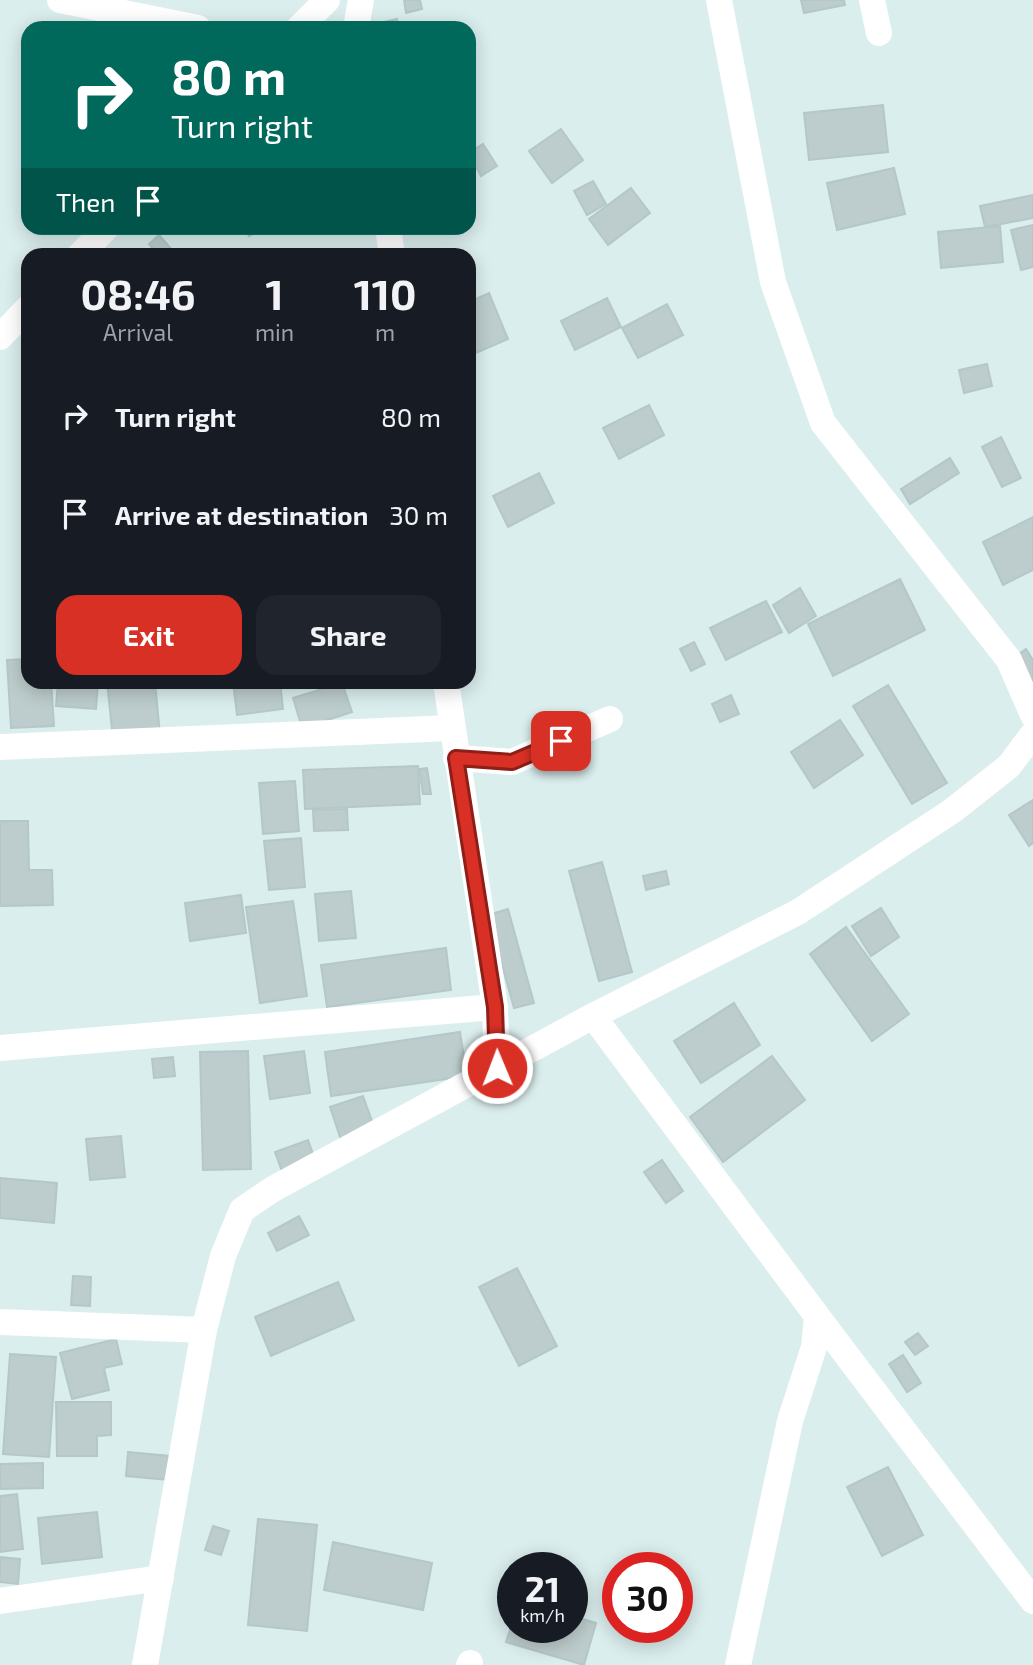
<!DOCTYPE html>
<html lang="en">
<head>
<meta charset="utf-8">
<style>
  body { margin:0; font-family:"Exo 2",sans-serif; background:#20242c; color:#f1f3f6; height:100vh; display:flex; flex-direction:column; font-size:26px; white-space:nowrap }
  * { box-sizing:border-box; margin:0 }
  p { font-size:23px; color:#9ea1a6 }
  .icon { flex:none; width:38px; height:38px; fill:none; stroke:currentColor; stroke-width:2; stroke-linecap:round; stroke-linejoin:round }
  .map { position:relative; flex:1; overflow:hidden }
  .side { position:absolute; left:21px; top:248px; width:455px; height:441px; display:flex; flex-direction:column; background:#171b24; border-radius:21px; box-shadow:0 4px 18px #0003 }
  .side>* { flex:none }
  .guide { position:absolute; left:21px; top:21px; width:455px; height:214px; border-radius:21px; box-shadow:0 4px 18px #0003; background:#00695c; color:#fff; overflow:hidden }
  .speed { position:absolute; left:497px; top:1552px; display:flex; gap:14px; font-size:35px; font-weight:700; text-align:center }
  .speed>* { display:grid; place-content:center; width:91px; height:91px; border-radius:50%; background:#171b24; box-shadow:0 4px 18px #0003; line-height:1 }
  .speed small { font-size:18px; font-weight:400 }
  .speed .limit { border:10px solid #d22; background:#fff; color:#111 }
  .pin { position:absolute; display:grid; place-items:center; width:60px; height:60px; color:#fff; margin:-30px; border-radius:14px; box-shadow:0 4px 10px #0006 }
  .me { position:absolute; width:77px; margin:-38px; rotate:359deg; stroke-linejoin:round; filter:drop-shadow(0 0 5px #0008) }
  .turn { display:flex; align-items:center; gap:24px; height:147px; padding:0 35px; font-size:32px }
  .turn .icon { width:91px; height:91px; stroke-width:2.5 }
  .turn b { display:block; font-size:49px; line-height:60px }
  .then { display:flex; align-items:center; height:66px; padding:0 35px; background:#0003; gap:14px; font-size:26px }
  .eta { display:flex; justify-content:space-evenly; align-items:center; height:119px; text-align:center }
  .eta b { font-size:42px; font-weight:700; line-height:49px }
  .primary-button { display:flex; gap:14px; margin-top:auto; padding:14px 35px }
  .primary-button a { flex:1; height:80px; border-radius:21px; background:#d93025; color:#fff; font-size:28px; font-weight:700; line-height:80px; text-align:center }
  .primary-button a+a { background:#20242c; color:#f1f3f6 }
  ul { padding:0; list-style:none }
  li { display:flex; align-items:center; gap:21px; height:98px; padding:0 35px }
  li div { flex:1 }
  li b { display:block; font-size:26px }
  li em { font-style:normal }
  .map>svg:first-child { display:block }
</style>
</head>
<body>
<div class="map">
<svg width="1033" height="1665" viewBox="0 0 1033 1665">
  <rect width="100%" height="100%" fill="#daeeed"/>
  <g fill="#bdcccc" stroke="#b4c8c9" stroke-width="2">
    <polygon points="404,0 420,0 422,9 406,13"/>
    <polygon points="801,0 844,0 845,5 804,13"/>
    <polygon points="397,19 399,28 364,28 364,26"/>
    <polygon points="883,105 888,152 809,160 804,113"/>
    <polygon points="561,129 583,160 552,183 529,151"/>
    <polygon points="483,144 497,166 481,176 469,153"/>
    <polygon points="894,168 905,214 837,230 827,183"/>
    <polygon points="593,181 606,204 587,215 574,191"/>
    <polygon points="631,188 650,213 608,245 589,219"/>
    <polygon points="1033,195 1033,218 985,227 980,206"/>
    <polygon points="1033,225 1033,267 1021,270 1011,230"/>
    <polygon points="1000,226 1003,262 941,268 938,232"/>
    <polygon points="244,228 264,228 249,236"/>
    <polygon points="159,235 173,251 168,256 159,256 149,244"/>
    <polygon points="489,293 508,339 476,353 469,336 469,302"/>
    <polygon points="607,298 621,327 575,350 561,321"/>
    <polygon points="667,304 683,335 638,358 622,328"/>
    <polygon points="987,364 992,386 964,393 959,370"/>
    <polygon points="649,405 664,435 619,459 603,428"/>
    <polygon points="1001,437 1021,478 1002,487 982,447"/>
    <polygon points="950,458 959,473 910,504 901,489"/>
    <polygon points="539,473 554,503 508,527 493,496"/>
    <polygon points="1033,517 1033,570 1003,585 983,542"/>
    <polygon points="900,579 925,630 833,676 808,624"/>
    <polygon points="800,588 816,616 789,633 773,605"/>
    <polygon points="766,601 782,632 726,660 710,628"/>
    <polygon points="694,642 705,664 691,671 680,649"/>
    <polygon points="1026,649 1033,660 1033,690 1013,658"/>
    <polygon points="28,659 28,682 51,682 54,726 11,728 7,660"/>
    <polygon points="58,682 98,682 96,709 56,706"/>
    <polygon points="107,682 155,682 160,735 113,739"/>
    <polygon points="233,682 280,682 283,709 237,715"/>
    <polygon points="342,683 352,712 302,728 293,698"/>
    <polygon points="888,685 947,783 912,804 853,706"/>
    <polygon points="731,695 739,714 720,722 712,704"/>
    <polygon points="840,720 863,755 814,788 791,752"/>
    <polygon points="418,766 420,804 305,809 303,770"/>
    <polygon points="427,768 431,794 423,794 419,769"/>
    <polygon points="295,781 299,831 263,834 259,783"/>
    <polygon points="1033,800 1033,843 1029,846 1009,815"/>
    <polygon points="347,809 348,830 314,831 313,810"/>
    <polygon points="0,821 28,821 29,870 52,870 53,905 0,906"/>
    <polygon points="301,838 305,887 269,890 264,841"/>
    <polygon points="602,862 632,972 599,981 569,871"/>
    <polygon points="666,871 669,884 646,890 643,876"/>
    <polygon points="351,891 356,938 319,941 315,894"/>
    <polygon points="241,895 246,933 190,941 185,903"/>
    <polygon points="293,901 307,996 260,1003 246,907"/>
    <polygon points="881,908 899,937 871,956 852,926"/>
    <polygon points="508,909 534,1003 514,1008 488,915"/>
    <polygon points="846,927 909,1014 872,1041 810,954"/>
    <polygon points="446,948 451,990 327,1007 321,965"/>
    <polygon points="734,1003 760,1045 701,1083 674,1041"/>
    <polygon points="460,1032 467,1076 331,1096 325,1052"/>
    <polygon points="248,1051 251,1169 203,1170 200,1052"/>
    <polygon points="304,1051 310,1093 270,1099 264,1056"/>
    <polygon points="772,1056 805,1100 723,1162 690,1117"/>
    <polygon points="173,1057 175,1076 154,1078 152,1059"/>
    <polygon points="363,1096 376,1132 342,1143 330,1107"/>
    <polygon points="121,1136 125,1177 90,1180 86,1139"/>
    <polygon points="308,1140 316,1162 283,1174 275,1152"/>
    <polygon points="662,1160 683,1191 666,1203 644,1172"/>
    <polygon points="0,1178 57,1183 54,1223 0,1218"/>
    <polygon points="299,1216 309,1235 277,1251 268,1233"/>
    <polygon points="517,1268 557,1346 519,1366 479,1287"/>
    <polygon points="73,1276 91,1277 90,1306 71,1305"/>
    <polygon points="338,1282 354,1320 271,1356 255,1317"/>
    <polygon points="918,1333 928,1346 915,1355 905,1342"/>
    <polygon points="116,1339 122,1364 104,1368 109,1390 72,1399 60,1353"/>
    <polygon points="10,1354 56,1357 49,1457 3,1454"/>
    <polygon points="903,1355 921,1383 907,1392 889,1364"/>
    <polygon points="56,1402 111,1402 111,1435 97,1436 97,1456 57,1456"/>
    <polygon points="128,1452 170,1456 168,1480 126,1476"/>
    <polygon points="43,1463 43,1488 0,1489 0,1464"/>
    <polygon points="888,1467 923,1535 882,1556 847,1487"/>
    <polygon points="17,1494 23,1549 0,1552 0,1496"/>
    <polygon points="97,1512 102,1557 42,1564 38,1518"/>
    <polygon points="258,1519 317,1525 307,1631 248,1625"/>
    <polygon points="213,1526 229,1531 221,1555 205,1550"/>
    <polygon points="333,1542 432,1563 423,1610 324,1590"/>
    <polygon points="0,1557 20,1559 18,1584 0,1582"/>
    <polygon points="572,1616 596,1623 584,1665 506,1642 513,1621 513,1628 572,1628"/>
  </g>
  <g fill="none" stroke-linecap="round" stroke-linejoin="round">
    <g stroke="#fff" stroke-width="26">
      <polyline points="60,0 198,28"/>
      <polyline points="719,0 773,282 823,423 1009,660 1033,715"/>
      <polyline points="872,0 879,33"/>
      <polyline points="299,28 327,0"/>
      <polyline points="356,28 361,0"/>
      <polyline points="388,228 392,256"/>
      <polyline points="79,256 106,228"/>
      <polyline points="0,337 28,308"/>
      <polyline points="446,682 495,1007 497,1067"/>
      <polyline points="0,747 451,728"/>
      <polyline points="456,758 512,762 610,719"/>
      <polyline points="593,1016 817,1316 814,1347 790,1421 738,1665"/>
      <polyline points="0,1048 495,1007"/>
      <polyline points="817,1316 1033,1601"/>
      <polyline points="0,1322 204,1330"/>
      <polyline points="0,1601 161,1578"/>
      <polyline points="145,1665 204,1330 223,1256 242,1210 273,1189 593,1016 798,912 952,811 1009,766 1033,734"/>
      <polyline points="469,1665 470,1663"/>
    </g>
  </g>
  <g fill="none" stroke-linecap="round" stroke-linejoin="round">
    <defs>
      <polyline id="route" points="497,1068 495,1007 456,758 512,762 561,741"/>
    </defs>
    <use href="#route" stroke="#8d1f18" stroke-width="18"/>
    <use href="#route" stroke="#d93025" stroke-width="12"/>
  </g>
</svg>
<div class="speed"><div>21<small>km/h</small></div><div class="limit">30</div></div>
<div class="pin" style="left:561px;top:741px;background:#d93025"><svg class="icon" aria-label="arrive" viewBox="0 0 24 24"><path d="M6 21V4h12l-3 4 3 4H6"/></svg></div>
<svg class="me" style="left:497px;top:1068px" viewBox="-20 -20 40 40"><circle r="17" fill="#d93025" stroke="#fff" stroke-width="3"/><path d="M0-11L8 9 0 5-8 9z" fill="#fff"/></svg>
<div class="guide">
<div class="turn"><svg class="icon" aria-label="right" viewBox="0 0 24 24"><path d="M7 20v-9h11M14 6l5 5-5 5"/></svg><div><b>80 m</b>Turn right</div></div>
<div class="then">Then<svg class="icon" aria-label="arrive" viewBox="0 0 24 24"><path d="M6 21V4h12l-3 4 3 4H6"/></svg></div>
</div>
<section class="side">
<div class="eta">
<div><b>08:46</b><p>Arrival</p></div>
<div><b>1</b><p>min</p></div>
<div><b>110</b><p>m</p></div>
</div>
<ul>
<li><svg class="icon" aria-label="right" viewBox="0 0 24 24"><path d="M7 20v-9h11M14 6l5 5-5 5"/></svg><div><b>Turn right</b></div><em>80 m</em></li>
<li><svg class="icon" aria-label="arrive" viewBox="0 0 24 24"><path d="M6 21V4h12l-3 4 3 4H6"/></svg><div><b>Arrive at destination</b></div><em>30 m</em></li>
</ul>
<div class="primary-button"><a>Exit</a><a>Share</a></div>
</section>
</div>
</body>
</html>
